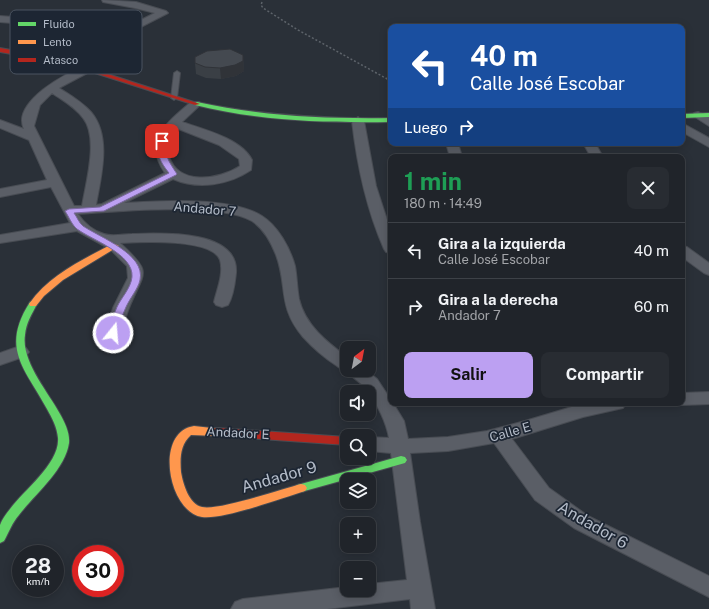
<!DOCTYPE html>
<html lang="es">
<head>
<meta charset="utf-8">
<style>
  body { margin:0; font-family:"Public Sans",sans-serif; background:#282c32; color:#f1f3f6; height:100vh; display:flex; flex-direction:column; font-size:15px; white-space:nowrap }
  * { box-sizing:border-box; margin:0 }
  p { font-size:13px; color:#a2a4a8 }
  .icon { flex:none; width:22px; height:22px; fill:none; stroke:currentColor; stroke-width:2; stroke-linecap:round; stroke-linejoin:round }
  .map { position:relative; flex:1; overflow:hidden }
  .panel { position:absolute; left:388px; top:154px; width:297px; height:252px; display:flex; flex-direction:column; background:#20242a; border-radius:8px; box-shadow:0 2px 10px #0003,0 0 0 1px #3d4147 }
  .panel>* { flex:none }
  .hud { position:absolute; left:388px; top:24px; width:297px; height:122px; border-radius:8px; box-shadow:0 2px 10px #0003,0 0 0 1px #3d4147; background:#1a4fa0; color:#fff; overflow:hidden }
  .needle { width:26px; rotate:32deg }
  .controls { position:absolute; left:340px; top:341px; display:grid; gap:8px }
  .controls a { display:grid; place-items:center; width:36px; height:36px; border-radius:8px; background:#20242a; box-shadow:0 2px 10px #0003,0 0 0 1px #3d4147; font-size:20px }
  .speed { position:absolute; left:12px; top:545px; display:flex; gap:8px; font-size:20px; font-weight:700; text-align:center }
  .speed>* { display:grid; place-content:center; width:52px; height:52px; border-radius:50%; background:#20242a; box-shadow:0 2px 10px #0003,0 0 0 1px #3d4147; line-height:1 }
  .speed small { font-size:10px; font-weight:400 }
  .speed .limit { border:6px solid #d22; background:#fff; color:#111 }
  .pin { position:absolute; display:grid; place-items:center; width:34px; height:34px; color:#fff; margin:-17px; border-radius:8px; box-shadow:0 2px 6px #0006 }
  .me { position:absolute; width:44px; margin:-22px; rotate:17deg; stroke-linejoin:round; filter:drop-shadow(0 0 3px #0008) }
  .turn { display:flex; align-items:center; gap:14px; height:84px; padding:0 16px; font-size:18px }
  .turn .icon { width:52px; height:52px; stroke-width:2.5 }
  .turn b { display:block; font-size:28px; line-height:34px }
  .then { display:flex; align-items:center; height:38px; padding:0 16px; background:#0003; gap:8px; font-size:15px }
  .round { display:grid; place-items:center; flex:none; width:42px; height:42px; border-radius:8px; background:#282c32 }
  .headline { display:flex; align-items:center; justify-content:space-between; height:68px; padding:0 16px }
  h1 { font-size:24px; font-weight:700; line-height:30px; color:#1e9e55 }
  .action { display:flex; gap:8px; margin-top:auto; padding:8px 16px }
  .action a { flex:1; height:46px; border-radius:8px; background:#bca0f2; color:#111; font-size:16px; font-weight:700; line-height:46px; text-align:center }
  .action a+a { background:#282c32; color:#f1f3f6 }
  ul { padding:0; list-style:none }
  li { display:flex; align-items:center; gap:12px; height:56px; padding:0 16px; border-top:1px solid #3d4147 }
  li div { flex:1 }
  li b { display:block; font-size:15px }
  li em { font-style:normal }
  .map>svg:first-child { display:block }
</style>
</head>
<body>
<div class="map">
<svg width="709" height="609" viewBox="0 0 709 609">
  <rect width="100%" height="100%" fill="#2a3038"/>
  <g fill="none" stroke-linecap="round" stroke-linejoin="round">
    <defs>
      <polygon id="lane" points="177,71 180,73 177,98 174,100 171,98 174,73"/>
      <g id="street">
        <polygon points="102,0 136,2 166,11 168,13 129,33 111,37 64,27 0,22 0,16 64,21 111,31 123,29 155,13 135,8 103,2"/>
        <path d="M87,66L91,67L92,69L91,71L59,88C70,95 82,102 91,112C112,137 101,176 96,205L102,204L165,173C142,140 167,123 191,102H199L201,104L199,106L182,122C203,129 242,139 252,160L251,170C229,185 198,190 173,179L124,203C160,201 231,196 262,216C278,226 290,248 295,266C297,277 297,288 299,299C305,325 327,342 347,357V370H366L377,379L391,400V403H393L404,421L408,439L448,437L487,431L525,421L585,403H626L623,408L583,417L512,439L549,488L588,516L709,576V597L574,528L535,500L494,443L448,451L410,453L420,522L435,609H411L410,599L327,609H231L235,602L243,599L347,587V590H369V584L407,580L391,453L369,451V437L389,438C386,421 378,407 369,392C365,385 354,379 347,372C345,369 340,369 337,366C325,358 313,348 303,337C277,306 288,287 276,255C271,242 264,229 252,221C219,202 118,211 78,214C84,223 94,231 104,234C112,237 124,234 132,234C161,233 239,229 236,273C235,283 233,297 228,305L222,307L216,305L214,302C217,289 224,273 220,260C212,238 139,242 120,243C154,274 144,271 129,308C125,317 124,328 119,337L113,338L107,337L105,333L113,308L128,278L127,266L110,249L77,231L0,243V235L70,223L51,187L0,197V189L47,180L29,140L0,128V120L24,129C11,103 67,71 87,66ZM52,93C62,100 75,107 83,118C99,138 86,182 82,206H74L34,126L40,105ZM176,128L219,145L239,159L240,166C219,180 178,186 169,156C165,145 169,136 176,128Z"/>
        <polygon points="698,112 709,117 709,126 692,115 694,113"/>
        <path d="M358,117L364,121L376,186L391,232V253L386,252L384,249C366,208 357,165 352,121Z"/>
        <polygon points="682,123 709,138 709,147 682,132"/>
        <polygon points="446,143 458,143 462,157 450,157"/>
        <polygon points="583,143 595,143 603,157 591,157"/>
        <polygon points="682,246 687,247 709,263 709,275 704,273 682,257"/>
        <polygon points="20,346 26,348 29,352 26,356 0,365 0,353"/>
        <polygon points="709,392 709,404 682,405 675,403 682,403 682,393"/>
      </g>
      <g id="fast">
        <path d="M197,102C261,116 325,119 391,118V122C325,123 259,121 195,105L194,104Z"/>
        <polygon points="709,113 709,117 682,118 682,114"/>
        <path d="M33,301L37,304C32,314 26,323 25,335C21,361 48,392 60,414C65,423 70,433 69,443C65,470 35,494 19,515C12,523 9,532 4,541L0,543C0,537 0,530 0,525C2,519 6,514 10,509C24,490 60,463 58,438C57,427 52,418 47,409C25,368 0,349 30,302Z"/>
        <polygon points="401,456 405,457 407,460 405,463 301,492 297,491 295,488 297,485 301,484"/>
      </g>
      <g id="slow">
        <path d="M112,244H115L119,246L63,280L44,296L36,306H30L29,304C49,275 82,260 112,244Z"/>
        <path d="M194,426L221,429L222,432L221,435L217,436L191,435C180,445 180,458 181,472C183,484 189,504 202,507C218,511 282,489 301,484L305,485L307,488L305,491C282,498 223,520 202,517C168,512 154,432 194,426Z"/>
      </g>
      <g id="jam">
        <polygon points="0,48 45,56 80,65 200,104 195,105 76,67 45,60 0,52"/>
        <polygon points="217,428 347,437 347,445 217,436 213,435 212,432 213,429"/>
      </g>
    </defs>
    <use href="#lane" stroke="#484c53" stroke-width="2"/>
    <use href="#street" stroke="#484c53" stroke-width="2"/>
    <use href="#fast" stroke="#484c53" stroke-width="2"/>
    <use href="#slow" stroke="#484c53" stroke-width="2"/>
    <use href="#jam" stroke="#484c53" stroke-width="2"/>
    <polyline stroke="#5d636a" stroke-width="1.5" stroke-dasharray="2 2" stroke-linecap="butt" points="262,2 261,5 263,8 298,30 391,81"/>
    <use href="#lane" fill="#5a5e66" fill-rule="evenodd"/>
    <use href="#street" fill="#5a5e66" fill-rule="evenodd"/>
    <use href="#fast" fill="#63d668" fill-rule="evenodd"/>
    <use href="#slow" fill="#ff974d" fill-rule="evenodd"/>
    <use href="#jam" fill="#b3261e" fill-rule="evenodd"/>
  </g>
  <polygon fill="#3a3f45" points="243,55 244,71 236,76 221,79 206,78 196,74 195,63"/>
  <polygon fill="#303338" points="243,55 244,71 236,76 221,79 220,68"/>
  <polygon fill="#444950" stroke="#303338" points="230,49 243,55 243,61 235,65 220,68 205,67 195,63 195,57 207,51"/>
  <path fill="#bca0f2" stroke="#7a689d" d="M160,139L166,141C164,155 169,162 177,174L176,175L104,211L74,213C77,217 79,223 83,226C99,237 146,254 140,280C138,289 130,298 126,307C122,315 120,325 118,333L113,336L108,333C111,325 113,315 117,307C121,298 131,288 132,277C134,254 92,240 77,229C72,225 69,217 65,211L69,209L100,207L169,173C161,163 154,152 160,139Z"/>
  <g text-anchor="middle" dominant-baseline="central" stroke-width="3.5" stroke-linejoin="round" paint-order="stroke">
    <g font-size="13" fill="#b4bcc9" stroke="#1d2633">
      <text transform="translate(205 209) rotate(5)">Andador 7</text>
      <text transform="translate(510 432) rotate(-16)">Calle E</text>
      <text transform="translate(238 433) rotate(3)">Andador E</text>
    </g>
    <g font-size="16" fill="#b4bcc9" stroke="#1d2633">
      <text transform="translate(279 477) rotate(-16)">Andador 9</text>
      <text transform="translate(593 525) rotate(30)">Andador 6</text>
    </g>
  </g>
  <rect x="10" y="10" width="132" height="64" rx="6" fill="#1d2633" stroke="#4a5360" stroke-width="1"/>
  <rect x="18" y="22" width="18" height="4" fill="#63d668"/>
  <rect x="18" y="40" width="18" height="4" fill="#ff974d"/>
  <rect x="18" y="58" width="18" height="4" fill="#b3261e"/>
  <g font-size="11" fill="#b4bcc9">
    <text x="43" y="28">Fluido</text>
    <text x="43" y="46">Lento</text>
    <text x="43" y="64">Atasco</text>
  </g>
</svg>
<div class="controls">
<a><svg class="needle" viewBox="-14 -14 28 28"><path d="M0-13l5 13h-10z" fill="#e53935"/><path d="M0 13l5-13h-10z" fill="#a2a4a8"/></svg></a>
<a><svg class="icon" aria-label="sound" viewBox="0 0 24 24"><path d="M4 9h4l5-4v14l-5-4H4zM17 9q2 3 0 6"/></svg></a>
<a><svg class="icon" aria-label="search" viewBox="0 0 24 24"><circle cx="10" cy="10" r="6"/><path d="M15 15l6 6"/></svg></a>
<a><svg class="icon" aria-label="layers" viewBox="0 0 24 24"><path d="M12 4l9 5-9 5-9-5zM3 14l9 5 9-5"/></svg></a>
<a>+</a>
<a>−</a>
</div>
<div class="speed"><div>28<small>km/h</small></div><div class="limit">30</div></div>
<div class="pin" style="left:162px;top:141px;background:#d93025"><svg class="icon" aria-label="arrive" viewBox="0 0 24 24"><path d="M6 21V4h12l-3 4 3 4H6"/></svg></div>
<svg class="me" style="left:113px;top:333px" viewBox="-20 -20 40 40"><circle r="17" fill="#bca0f2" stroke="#fff" stroke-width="3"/><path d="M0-11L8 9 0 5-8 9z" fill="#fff"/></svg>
<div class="hud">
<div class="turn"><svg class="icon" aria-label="left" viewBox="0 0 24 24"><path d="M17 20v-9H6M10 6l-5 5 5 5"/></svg><div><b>40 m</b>Calle José Escobar</div></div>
<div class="then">Luego<svg class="icon" aria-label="right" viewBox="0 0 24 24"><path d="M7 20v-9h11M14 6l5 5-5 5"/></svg></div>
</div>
<section class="panel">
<div class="headline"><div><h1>1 min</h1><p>180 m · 14:49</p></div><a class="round"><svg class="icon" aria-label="close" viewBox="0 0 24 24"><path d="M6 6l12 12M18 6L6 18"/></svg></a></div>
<ul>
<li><svg class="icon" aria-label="left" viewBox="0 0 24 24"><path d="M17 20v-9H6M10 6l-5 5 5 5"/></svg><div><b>Gira a la izquierda</b><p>Calle José Escobar</p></div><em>40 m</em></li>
<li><svg class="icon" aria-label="right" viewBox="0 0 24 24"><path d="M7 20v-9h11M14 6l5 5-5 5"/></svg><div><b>Gira a la derecha</b><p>Andador 7</p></div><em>60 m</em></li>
</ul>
<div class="action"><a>Salir</a><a>Compartir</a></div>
</section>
</div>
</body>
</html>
